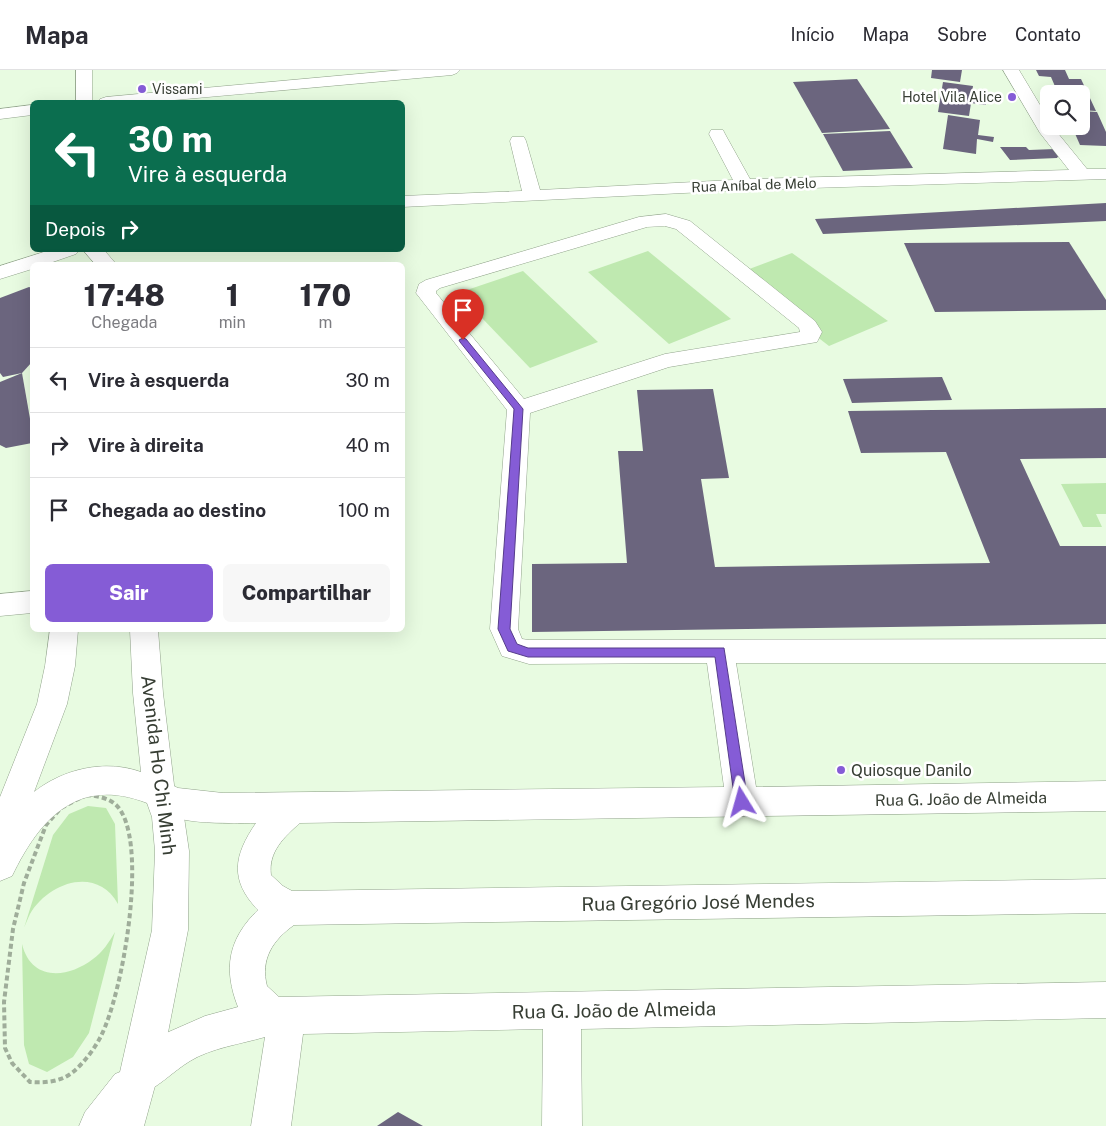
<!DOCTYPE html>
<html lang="pt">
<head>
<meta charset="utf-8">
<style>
  body { margin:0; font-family:"Public Sans",sans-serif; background:#f7f7f7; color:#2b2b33; height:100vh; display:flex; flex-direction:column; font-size:19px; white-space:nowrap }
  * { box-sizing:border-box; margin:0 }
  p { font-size:16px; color:#7c7c81 }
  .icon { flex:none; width:28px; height:28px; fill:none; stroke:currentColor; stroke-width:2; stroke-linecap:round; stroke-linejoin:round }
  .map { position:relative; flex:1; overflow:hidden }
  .panel { position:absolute; left:30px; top:192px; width:375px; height:370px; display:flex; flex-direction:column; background:#fff; border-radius:8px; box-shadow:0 5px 20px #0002 }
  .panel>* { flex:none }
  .guide { position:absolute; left:30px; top:30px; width:375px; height:152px; border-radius:8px; box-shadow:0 5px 20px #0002; background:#0b6e4f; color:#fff; overflow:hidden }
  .controls { position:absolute; left:1040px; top:15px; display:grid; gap:10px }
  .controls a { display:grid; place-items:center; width:50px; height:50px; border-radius:8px; background:#fff; box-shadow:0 5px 20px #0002; font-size:25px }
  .pin { position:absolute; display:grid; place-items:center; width:42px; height:42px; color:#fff; margin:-51px -21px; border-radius:50% 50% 50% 0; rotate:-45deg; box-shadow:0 0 5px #0007 }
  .pin .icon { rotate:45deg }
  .me { position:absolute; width:55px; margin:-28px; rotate:352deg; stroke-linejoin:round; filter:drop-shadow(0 0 4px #0008) }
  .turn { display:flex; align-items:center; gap:18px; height:105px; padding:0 15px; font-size:22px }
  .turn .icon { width:65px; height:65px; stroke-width:2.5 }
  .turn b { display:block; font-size:35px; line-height:42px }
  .then { display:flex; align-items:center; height:48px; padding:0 15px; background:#0003; gap:10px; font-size:19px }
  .eta { display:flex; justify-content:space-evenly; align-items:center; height:85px; text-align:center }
  .eta b { font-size:30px; font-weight:800; line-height:35px }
  .button { display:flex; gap:10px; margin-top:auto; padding:10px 15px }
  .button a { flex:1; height:58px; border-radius:8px; background:#855cd6; color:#fff; font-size:20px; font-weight:800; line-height:58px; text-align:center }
  .button a+a { background:#f7f7f7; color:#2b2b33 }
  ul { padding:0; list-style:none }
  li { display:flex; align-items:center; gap:15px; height:65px; padding:0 15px; border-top:1px solid #e1e1e2 }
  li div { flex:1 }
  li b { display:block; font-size:19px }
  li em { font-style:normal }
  header { display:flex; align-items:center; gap:30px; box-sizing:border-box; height:70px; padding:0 25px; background:#fff; border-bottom:1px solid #e1e1e2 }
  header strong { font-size:24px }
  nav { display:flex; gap:28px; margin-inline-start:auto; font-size:18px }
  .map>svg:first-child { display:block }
</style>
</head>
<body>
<header>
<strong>Mapa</strong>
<nav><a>Início</a><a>Mapa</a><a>Sobre</a><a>Contato</a></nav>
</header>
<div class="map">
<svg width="1106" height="1056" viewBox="0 0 1106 1056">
  <rect width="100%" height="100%" fill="#e8fbe1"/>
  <g fill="#bfe9b0">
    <polygon points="648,181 731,249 669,274 588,202"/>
    <polygon points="792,183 888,251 829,276 736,204"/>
    <polygon points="523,201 598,272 530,298 458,223"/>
    <polygon points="1106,413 1106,444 1096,444 1102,457 1083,457 1061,414"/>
    <path d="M88,736L106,738L115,754L118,834C97,796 49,812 30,844C28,848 26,853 24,858L53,765L69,744Z"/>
    <path d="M115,862L89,963L73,987L47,1002L29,994L24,975L22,874C31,911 67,909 93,889C103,882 109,872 115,862Z"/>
  </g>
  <g fill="#6b657e">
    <polygon points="932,0 962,0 960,12 931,8"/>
    <polygon points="1036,0 1065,0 1069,9 1081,9 1096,41 1081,40 1081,24 1044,24 1042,20 1057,21 1051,7 1039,6"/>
    <polygon points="857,9 890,59 822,63 793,12"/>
    <polygon points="943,12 973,16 971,29 986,31 986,35 971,33 969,46 938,42"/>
    <polygon points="1081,41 1097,42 1106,62 1106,76 1080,75 1073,59 1055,58 1055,56 1081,56"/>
    <polygon points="948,45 980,50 978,65 994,67 993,72 977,69 976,84 943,79"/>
    <polygon points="890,61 913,98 843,101 823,64"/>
    <polygon points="1000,77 1026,77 1029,80 1055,79 1059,85 1057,88 1010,90"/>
    <polygon points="1106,133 1106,151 823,164 815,149"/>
    <polygon points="1069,172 1106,230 1106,240 935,242 904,173"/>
    <polygon points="29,217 32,218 32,292 22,303 3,307 0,303 0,228"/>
    <polygon points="22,303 32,360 32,373 6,378 0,375 0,312"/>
    <polygon points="942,307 952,330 852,333 843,309"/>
    <polygon points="713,319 729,408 701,409 715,497 990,493 946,382 861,383 848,341 1106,338 1106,388 1020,389 1060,476 1106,476 1106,554 532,562 532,494 627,493 618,381 643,381 637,320"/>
    <polygon points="398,1042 423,1056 377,1056"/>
  </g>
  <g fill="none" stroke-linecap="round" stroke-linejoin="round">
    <defs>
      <g id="minor">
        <polygon points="402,0 460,0 457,3 452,5 152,32 98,32 100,29 106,27"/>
        <polygon points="1003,0 1019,0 1049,50 1049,56 1052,56 1087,99 1106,99 1106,109 744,120 402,137 402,126 522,121 510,71 512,67 524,67 526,71 540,120 733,110 709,64 711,60 723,60 725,64 750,109 1069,100 1040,63"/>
        <polygon points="32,35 32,45 0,49 0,39"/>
        <path d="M666,144L690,151L815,251L822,262L817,272L669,297L530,343L518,559L522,569L529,570L1106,569V593H736L756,717L1106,711V741L300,753C284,767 268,782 271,805L283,816L292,821L1106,809V843L294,855C273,870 260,889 267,916L279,927L1106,912V948L581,959L582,1056H542L543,959L303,964L291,1056H251L265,967C241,974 211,978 190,991C172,1002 158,1018 138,1026L124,1021L119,1007L124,993L164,964L205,946L238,937C223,899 228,869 258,840C229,810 234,785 256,753C228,753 168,756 148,734C146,731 144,726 143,723L148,713L159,709L178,718L223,723L724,717L707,593L529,594L502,586L490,559L507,340L416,223L419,214L426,210L639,147ZM665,156L676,159L799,258L800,262L665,284L524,329L436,223V221L440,218L647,157Z"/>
        <polygon points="50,180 79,180 76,184 44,195 32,195 32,199 0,209 0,196"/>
        <polygon points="32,521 32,543 0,546 0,524"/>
      </g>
      <g id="major">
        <rect x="76" y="0" width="16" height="32"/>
        <polygon points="83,180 104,180 117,195 96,195"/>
        <path d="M50,560H78L75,596L67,634L34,722C63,699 105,689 141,702L133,623L130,560H158L163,623L175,723L184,747L189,781L188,860L164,983L144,1056H79L85,1042L115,1004L120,1002L152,860L155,781L152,747L147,733C78,706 40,748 12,806L0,811V727L37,634L45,596Z"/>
      </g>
    </defs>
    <use href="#minor" stroke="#91a38b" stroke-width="1"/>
    <use href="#major" stroke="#91a38b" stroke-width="1"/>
    <path stroke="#9fad9a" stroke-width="4" stroke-dasharray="5 3" stroke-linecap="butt" d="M86,725C100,726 115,729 122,743C146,786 123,922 101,966C95,978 84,993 73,1002C61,1012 45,1013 30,1012L12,993L5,978L4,932L13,859L24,813L46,755L61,738Z"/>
    <use href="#minor" fill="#fff" fill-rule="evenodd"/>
    <use href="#major" fill="#fff" fill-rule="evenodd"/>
  </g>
  <polygon fill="#855cd6" stroke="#563c8b" points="463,268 466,269 523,339 510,559 517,574 528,578 724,578 748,732 746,736 742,738 737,736 735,732 715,587 528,587 508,581 498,559 514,339 460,272 459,270"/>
  <g fill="#855cd6" stroke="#fff" stroke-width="2">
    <circle cx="142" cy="19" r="5"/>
    <circle cx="1012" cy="27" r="5"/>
    <circle cx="841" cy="700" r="5"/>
  </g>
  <g text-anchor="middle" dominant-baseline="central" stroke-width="5" stroke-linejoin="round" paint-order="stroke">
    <g font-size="14" fill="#373e34" stroke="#fff" text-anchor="start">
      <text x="152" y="19">Vissami</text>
      <text x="1002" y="27" text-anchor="end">Hotel Vila Alice</text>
    </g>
    <g font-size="14" fill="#373e34" stroke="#fff">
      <text transform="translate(754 115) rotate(-2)">Rua Aníbal de Melo</text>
    </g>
    <g font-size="16" fill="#373e34" stroke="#fff" text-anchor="start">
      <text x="851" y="700">Quiosque Danilo</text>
    </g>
    <g font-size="16" fill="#373e34" stroke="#fff">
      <text transform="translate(961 729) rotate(-1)">Rua G. João de Almeida</text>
    </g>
    <g font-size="19" fill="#373e34" stroke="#fff">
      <text transform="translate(159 695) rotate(83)">Avenida Ho Chi Minh</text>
      <text transform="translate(698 832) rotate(-1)">Rua Gregório José Mendes</text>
      <text transform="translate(614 940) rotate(-1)">Rua G. João de Almeida</text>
    </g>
  </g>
</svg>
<div class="controls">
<a><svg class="icon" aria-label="search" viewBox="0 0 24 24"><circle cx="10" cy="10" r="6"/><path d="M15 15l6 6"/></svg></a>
</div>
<div class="pin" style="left:463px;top:270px;background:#d93025"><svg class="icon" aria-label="arrive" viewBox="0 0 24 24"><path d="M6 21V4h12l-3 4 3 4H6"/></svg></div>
<svg class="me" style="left:742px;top:732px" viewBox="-20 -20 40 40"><path d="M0-17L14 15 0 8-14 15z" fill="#855cd6" stroke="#fff" stroke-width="4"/></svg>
<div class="guide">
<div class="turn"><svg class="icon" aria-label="left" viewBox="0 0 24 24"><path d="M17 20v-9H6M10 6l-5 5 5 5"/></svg><div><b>30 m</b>Vire à esquerda</div></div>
<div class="then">Depois<svg class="icon" aria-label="right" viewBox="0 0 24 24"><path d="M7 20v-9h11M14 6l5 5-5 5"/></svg></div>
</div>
<section class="panel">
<div class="eta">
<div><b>17:48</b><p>Chegada</p></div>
<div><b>1</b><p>min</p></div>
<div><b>170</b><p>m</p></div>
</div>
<ul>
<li><svg class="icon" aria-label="left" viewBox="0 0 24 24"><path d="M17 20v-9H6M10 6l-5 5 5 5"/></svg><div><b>Vire à esquerda</b></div><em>30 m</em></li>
<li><svg class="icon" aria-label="right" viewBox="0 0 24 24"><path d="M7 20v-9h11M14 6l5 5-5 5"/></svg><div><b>Vire à direita</b></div><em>40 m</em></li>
<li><svg class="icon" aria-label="arrive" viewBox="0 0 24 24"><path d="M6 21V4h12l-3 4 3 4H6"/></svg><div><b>Chegada ao destino</b></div><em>100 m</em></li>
</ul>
<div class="button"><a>Sair</a><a>Compartilhar</a></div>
</section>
</div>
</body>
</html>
